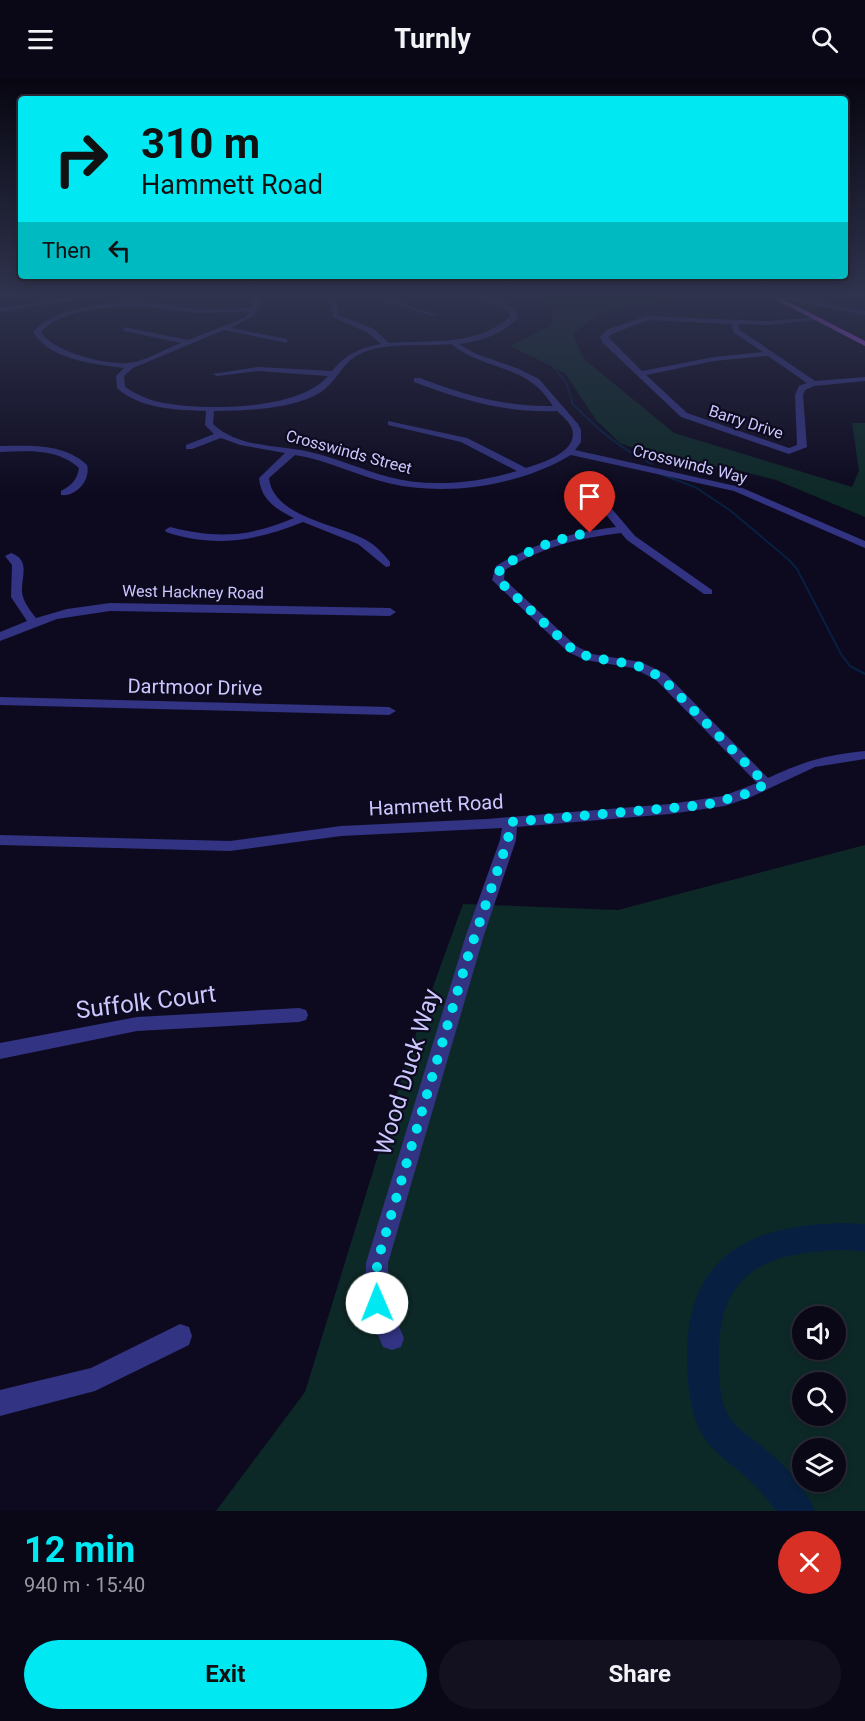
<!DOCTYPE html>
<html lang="en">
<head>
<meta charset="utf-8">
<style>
  body { margin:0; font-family:Roboto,sans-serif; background:#131120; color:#f1f3f6; height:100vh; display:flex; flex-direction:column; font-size:22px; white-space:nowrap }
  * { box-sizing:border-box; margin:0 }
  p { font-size:20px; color:#999aa1 }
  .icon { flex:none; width:33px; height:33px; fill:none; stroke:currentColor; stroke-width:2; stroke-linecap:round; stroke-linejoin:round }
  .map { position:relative; height:1433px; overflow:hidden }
  .panel { display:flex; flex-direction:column; background:#0a0817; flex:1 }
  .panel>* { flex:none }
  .hud { position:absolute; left:18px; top:18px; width:830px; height:183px; border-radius:6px; box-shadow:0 3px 9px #0003,0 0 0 2px #2a2936; background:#00e9f3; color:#111; overflow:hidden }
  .controls { position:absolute; left:792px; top:1228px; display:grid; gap:12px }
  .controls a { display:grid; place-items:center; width:54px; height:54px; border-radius:50%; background:#0a0817; box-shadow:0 3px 9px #0003,0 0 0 2px #2a2936; font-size:30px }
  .pin { position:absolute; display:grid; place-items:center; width:51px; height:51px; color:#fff; margin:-62px -26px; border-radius:50% 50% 50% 0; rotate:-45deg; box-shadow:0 0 6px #0007 }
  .pin .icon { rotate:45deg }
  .me { position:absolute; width:66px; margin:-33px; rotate:359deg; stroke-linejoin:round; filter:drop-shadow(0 0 4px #0008) }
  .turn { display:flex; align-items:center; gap:21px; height:126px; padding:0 24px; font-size:27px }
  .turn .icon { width:78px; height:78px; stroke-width:2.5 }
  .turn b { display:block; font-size:42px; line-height:51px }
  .then { display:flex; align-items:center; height:57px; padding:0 24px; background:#0003; gap:12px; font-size:22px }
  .round { display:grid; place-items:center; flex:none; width:63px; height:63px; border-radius:32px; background:#131120 }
  .headline { display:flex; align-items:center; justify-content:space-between; height:102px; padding:0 24px }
  h1 { font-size:36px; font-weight:700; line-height:45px; color:#00e9f3 }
  .primary-button { display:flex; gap:12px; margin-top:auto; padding:12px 24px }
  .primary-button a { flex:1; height:69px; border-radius:36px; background:#00e9f3; color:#111; font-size:24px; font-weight:700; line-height:69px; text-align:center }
  .primary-button a+a { background:#131120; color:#f1f3f6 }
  header { display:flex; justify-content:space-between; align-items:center; height:78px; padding:0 24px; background:#0a0817; font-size:27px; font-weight:700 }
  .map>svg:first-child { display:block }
</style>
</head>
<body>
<header><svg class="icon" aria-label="menu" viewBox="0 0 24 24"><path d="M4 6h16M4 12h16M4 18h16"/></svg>Turnly<svg class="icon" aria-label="search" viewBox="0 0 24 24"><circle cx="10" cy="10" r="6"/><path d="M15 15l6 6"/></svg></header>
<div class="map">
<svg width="865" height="1433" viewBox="0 0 865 1433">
  <rect width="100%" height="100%" fill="#0d0a1f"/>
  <g fill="#0d2927" fill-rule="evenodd">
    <path d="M533,218H675L692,225C645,225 608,222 573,257L584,281L674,355L852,409L859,393L852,345H865V439L776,402L729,390L669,383L620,365L596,342L565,295L510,268L552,247L553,229L531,219Z"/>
    <path d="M865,767V1433H216L305,1314L412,967L463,826L618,832ZM802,1239H836V1272H802ZM802,1305H836V1338H802ZM802,1371H836V1404H802Z"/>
  </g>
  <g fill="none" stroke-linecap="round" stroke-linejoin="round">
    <polyline stroke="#072041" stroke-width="1.5" points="541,275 566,304 572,323"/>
    <g stroke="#072041" stroke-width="2">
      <path d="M572,322V325C597,351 619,370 652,386"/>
      <polyline points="660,396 695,409 731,433 789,482 797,491 841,576 850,588 865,596"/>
    </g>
    <path fill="#072041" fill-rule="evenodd" d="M844,1145L865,1146V1174C849,1171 831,1172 815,1174C746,1180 718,1212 719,1281C719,1297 719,1320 727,1335C733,1348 749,1358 760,1367C783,1385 803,1405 815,1433H776C766,1418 753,1405 739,1393C727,1383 711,1372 703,1358C690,1335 687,1305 687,1278C687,1175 753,1147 844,1145Z"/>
    <g fill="#323382" fill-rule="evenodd">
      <polygon points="84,218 99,218 0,234 0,230"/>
      <path d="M254,218H260L255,237L231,250L287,261V265L224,252L133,290L124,298L125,309C136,316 146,321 159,324C201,333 299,333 328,298L258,293L217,298L213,296L258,289L332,293C346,276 360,270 381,266L368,255L333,239L329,218H335L338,237L374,251L389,265C431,262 477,268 510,239V235L503,229L472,218C486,217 515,224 518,240C502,256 482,263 459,266L476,276L519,291L539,301L578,346L581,352V364L575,372L740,409L865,463V470L734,413L571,377C519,408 446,419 388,405C356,397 327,382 295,377L269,400C273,439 337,446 366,462C375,467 383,475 390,484V488L386,489L358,466L303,444C257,463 214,470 166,454L165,452L170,449C217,461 249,459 294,440C276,431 261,422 259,400L285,375L240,367L221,360L192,371H186V367L214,356L205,347L206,333C176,332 140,331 117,310L116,298L124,290C94,286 50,282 33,254C57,226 120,223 155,225C170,226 185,230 200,231C217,232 234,231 251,230ZM148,229L199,235L250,234L244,240L188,262L124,249V253L181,265C167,270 142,285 128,285C105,287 53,274 41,254C65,228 115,229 148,229ZM451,266C475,286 506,287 531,304C540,310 547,319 553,328C505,329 464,317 420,300H414V304C462,322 505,335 557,333C562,338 570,344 572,351C579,374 542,385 526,390L467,360L388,343V347L461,364L517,393C477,405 430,410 389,399C362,392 337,380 310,374C279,367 238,370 213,346L214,333C245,333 300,331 325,311C338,300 344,283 360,276C387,263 423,269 451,266Z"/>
      <polygon points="370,218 379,218 437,237 432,238"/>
      <polygon points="779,219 792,219 865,233 865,237 792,223 777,222"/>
      <path d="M647,238L767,243L819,239L817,242L767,247L738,246L740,252L815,303L865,299V303L814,308L805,312L803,317L807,369L789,376L681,339L602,264L600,259L606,252ZM648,242L731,246L734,255L763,274L714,279L642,293L608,259L612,256ZM768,278L807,305L799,308L795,317L797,367L789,370L687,335L646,297L714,283Z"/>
      <path d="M0,368C31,368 63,365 87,387C91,401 77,419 61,417V413C72,407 77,402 79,390C57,370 28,373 0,374Z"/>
      <path d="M608,430L612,431L635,458L712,512V516H704L627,462L621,455C579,460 542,469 505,492L504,501L576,568L592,576L641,584L666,596L768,700C805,683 825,677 865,673V681L815,689L751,719L725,728L670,736L517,749L516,762L484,857L388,1185L389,1225L404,1260L401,1269L392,1272L383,1269L365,1225L366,1185L466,857L500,762L502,750L341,758L230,773L0,767V757L230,763L341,748L487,741L670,726L723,718L757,705L656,602L633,590L585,582L568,574L492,502L496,488C534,465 573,454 616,449L603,433Z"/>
      <path d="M11,475C31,482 21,499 22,514C23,524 30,532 36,540L67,531L110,525L390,530L396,534L390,538L110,533L57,541L0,563V554L27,543L11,519L12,487L5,478Z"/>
      <polygon points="0,619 389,629 396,633 389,637 0,627"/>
      <polygon points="299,930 306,932 308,937 306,942 299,944 137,953 0,981 0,965 137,939"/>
      <polygon points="180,1246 189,1249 192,1258 189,1267 95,1313 0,1338 0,1312 91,1290"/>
    </g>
    <polygon fill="#b34fff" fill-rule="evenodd" points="769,218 777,218 865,263 865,268"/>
  </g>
  <linearGradient id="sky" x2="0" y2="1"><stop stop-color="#070611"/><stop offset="0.52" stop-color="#2f334d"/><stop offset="1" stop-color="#2f334d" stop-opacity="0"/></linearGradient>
  <rect width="865" height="418" fill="url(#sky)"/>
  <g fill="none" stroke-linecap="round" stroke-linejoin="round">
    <path stroke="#00e9f3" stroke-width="10" stroke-dasharray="0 18" d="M377,1225V1185L468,878L508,762L510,744L705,727L746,716L766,706L661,599L636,587L589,579L572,571L498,502L500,490C527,473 558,459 590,455"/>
  </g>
  <g text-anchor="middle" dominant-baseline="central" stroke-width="4.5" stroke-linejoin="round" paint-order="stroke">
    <g font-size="16" fill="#cbc8ff" stroke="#0d0a1f">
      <text transform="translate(746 344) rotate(18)">Barry Drive</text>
      <text transform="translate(349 374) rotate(15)">Crosswinds Street</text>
      <text transform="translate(690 386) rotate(14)">Crosswinds Way</text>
      <text transform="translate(193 514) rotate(1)">West Hackney Road</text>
    </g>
    <g font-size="20" fill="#cbc8ff" stroke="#0d0a1f">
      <text transform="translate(195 609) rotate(1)">Dartmoor Drive</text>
      <text transform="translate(436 727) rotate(-3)">Hammett Road</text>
    </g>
    <g font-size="24" fill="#cbc8ff" stroke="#0d0a1f">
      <text transform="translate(146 924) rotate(-7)">Suffolk Court</text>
      <text transform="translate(407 994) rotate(-73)">Wood Duck Way</text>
    </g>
  </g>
</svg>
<div class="controls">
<a><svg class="icon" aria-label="sound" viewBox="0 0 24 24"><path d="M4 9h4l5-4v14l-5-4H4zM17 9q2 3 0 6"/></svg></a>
<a><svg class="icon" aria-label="search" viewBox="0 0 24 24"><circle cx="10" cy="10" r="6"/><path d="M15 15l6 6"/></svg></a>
<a><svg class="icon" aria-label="layers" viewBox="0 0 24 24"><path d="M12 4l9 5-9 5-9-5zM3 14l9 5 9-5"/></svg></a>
</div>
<div class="pin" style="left:590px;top:455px;background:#d93025"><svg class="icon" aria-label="arrive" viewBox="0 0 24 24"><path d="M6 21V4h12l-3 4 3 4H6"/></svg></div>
<svg class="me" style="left:377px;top:1225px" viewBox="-20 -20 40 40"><circle r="19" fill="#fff"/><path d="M0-13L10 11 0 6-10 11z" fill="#00e9f3"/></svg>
<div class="hud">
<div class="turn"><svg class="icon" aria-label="right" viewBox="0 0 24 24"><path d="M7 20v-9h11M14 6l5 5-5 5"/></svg><div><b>310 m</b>Hammett Road</div></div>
<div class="then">Then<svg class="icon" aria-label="left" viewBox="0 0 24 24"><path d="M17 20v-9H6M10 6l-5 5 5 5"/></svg></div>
</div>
</div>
<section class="panel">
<div class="headline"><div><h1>12 min</h1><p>940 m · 15:40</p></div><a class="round" style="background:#d93025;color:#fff"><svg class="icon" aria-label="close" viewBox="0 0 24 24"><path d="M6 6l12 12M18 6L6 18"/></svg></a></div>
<div class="primary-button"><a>Exit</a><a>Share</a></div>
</section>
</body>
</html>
